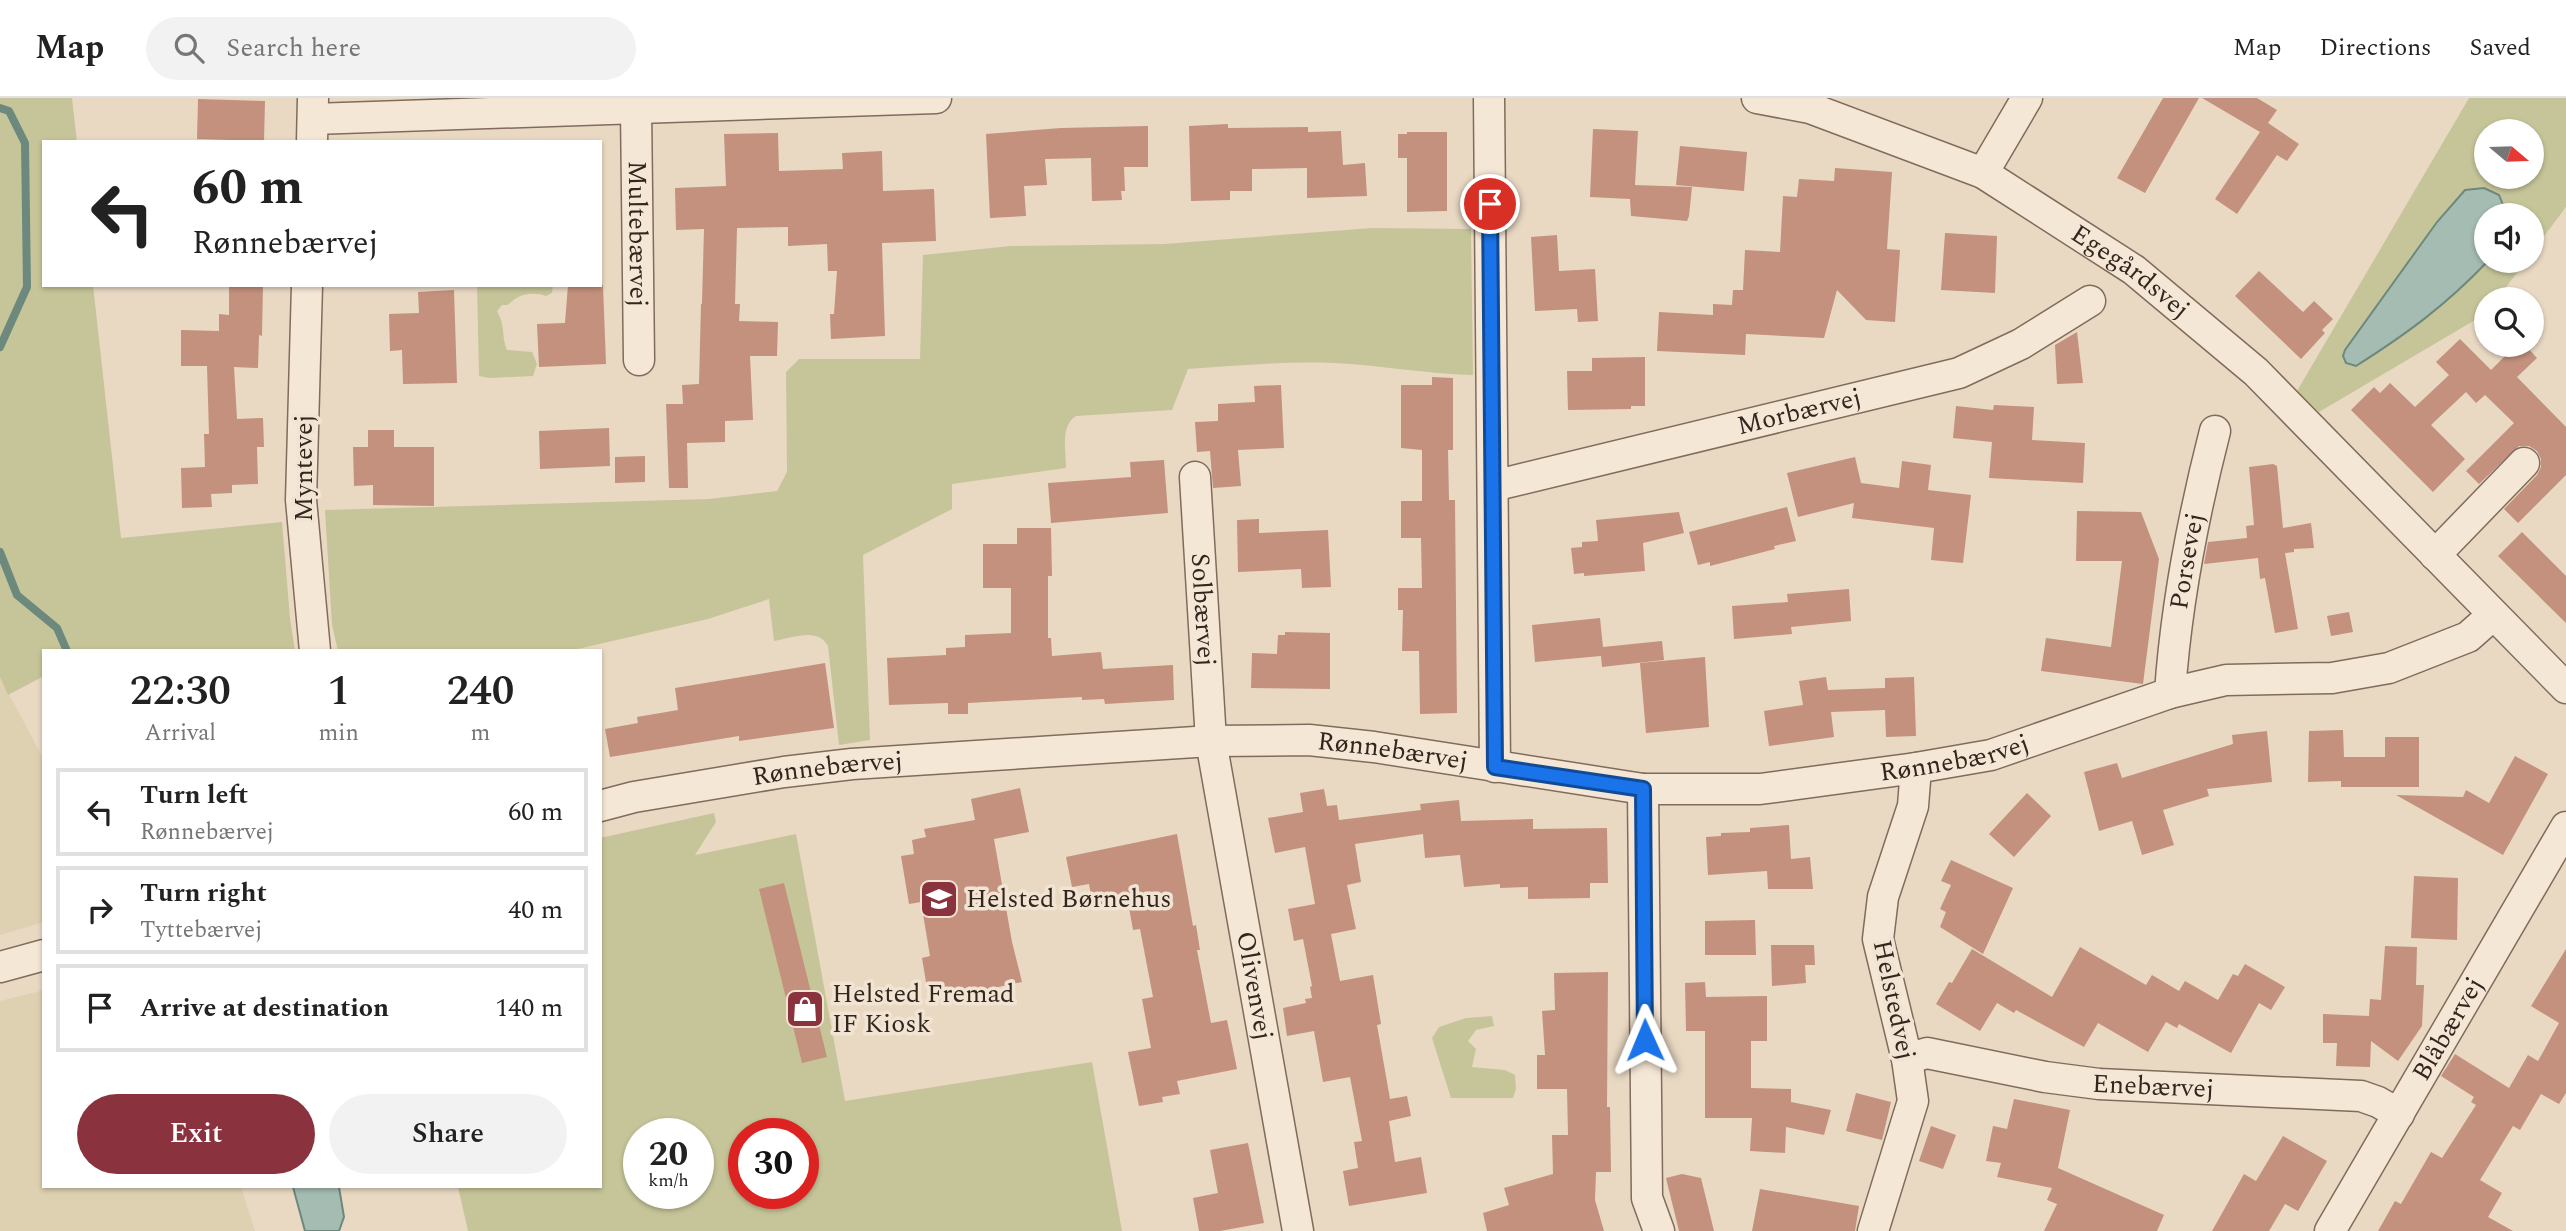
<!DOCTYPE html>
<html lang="en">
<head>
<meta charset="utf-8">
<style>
  body { margin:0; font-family:Spectral,serif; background:#f2f2f2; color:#222; height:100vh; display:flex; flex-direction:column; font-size:26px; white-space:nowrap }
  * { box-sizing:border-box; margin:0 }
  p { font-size:23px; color:#767676 }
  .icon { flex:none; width:38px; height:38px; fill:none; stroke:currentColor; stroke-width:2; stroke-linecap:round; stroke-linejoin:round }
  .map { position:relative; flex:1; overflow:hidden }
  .side { position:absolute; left:42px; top:551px; width:560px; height:539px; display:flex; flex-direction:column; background:#fff; border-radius:0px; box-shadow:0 2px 5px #0004 }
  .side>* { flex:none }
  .hud { position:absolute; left:42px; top:42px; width:560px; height:147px; border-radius:0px; box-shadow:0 2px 5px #0004; background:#fff; color:#222; overflow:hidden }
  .needle { width:46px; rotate:109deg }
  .fabs { position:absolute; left:2474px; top:21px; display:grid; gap:14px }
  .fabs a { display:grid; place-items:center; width:70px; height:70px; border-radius:50%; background:#fff; box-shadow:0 2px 5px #0004; font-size:35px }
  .speed { position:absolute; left:623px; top:1020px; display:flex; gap:14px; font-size:35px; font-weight:700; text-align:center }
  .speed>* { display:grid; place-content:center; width:91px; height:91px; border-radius:50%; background:#fff; box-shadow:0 2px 5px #0004; line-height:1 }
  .speed small { font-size:18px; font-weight:400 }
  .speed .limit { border:10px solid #d22; background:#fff; color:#111 }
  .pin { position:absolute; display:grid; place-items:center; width:60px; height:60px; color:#fff; margin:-30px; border:4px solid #fff; border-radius:50%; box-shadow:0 2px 7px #0007 }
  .me { position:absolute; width:77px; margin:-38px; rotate:359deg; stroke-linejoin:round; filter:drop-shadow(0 0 5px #0008) }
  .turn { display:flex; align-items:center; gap:24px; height:147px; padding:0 35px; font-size:32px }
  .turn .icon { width:91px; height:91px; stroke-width:2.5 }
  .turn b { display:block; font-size:49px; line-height:60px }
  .eta { display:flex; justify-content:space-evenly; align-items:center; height:119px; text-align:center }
  .eta b { font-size:42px; font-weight:600; line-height:49px }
  .cta { display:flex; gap:14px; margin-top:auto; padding:14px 35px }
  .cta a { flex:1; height:80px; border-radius:42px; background:#8a333f; color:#fff; font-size:28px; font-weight:600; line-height:80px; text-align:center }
  .cta a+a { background:#f2f2f2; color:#222 }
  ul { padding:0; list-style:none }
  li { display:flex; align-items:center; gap:21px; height:88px; margin:0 14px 10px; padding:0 21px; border:4px solid #e0e0e0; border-radius:0px }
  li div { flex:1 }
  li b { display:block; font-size:26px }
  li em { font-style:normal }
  header { display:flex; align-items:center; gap:42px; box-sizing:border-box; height:98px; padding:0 35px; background:#fff; border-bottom:2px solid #e0e0e0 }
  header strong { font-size:33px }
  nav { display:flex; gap:38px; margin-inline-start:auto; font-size:24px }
  .search { width:490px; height:63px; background:#f2f2f2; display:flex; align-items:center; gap:18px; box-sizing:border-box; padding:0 24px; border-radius:38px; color:#767676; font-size:26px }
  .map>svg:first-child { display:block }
</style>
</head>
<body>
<header>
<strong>Map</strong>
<div class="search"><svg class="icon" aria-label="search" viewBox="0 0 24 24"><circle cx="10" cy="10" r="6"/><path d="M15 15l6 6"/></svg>Search here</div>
<nav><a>Map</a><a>Directions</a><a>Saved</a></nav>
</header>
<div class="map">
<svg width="2566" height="1133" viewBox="0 0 2566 1133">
  <rect width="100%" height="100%" fill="#e9d9c3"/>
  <g fill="#ded1b2">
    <polygon points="0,579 44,662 44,824 0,837"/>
    <polygon points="44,892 44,1088 241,1089 255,1133 0,1133 0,903"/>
  </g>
  <g fill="#c6c599" fill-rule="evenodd">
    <polygon points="0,0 72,0 77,44 44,44 44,187 93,187 121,440 282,424 290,520 295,553 44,553 44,578 8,597 0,579"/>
    <path d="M2469,0H2566V109L2532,154V117H2487V163H2526L2497,201H2487V215L2319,314L2297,293ZM2487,33H2532V79H2487Z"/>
    <path d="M1372,130L1471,131L1473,277C1426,276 1380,267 1333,265C1285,263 1236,268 1188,271L1172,312L1076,318C1060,328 1066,352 1066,370L952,386V411L863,457L870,642L839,647L828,548C817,529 793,540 774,543L769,501L708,521L569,553H338L332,527L325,412L709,401L777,393L787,374L786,274L799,261H920L923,157L1011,148L1164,146Z"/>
    <path d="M477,187H553L552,195L546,198C533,193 517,196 508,207H502L497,213C506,229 501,237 507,252L532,254L537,266L533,278L489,280L479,278Z"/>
    <path d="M714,715L716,724L695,757L796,736L845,1003L1092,964L1122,1133H468L458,1089L600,1088V740ZM639,1036H698V1096H639ZM744,1036H803V1096H744Z"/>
    <polygon points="1492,918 1494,928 1476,932 1468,943 1476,951 1472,969 1505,972 1515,977 1516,991 1513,1000 1451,1000 1432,940 1439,929 1466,920"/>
  </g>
  <g fill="#a5bcb2" stroke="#6d897e" stroke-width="2">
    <path d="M2484,90L2499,97L2507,117H2487L2488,163C2446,207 2408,235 2356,268L2346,265L2343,258L2345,252L2437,124L2465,92Z"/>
    <polygon points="293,1089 339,1089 344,1119 339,1133 305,1133"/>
  </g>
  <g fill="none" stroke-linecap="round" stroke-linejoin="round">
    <g stroke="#6d897e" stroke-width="8">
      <polyline points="0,10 9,13 25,45 27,189 0,249"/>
      <polyline points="0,454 17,497 57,530 67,553"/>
    </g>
  </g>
  <g fill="#c3917d">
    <polygon points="2163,0 2199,0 2145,95 2117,80"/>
    <polygon points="2202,0 2257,0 2277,12 2268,25 2299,46 2287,63 2277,57 2237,116 2215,101 2260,34"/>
    <polygon points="198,1 265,3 264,43 197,41"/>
    <polygon points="1228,26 1228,30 1308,29 1308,34 1341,33 1343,67 1365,65 1367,98 1307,100 1307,70 1252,71 1252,93 1230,93 1230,102 1191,103 1189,28"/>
    <polygon points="1148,28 1148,69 1124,69 1125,93 1121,93 1122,102 1092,103 1091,60 1045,61 1047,87 1024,88 1026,118 990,120 986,36 1061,30"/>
    <polygon points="1593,31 1638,33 1635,87 1692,89 1689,118 1687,123 1631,118 1630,101 1590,99"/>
    <polygon points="1407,34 1447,34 1447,113 1407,114 1407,60 1398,60 1398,36 1407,36"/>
    <polygon points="778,35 779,73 843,71 842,55 882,53 883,93 934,91 936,143 882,145 885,238 831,241 830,216 834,216 837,173 828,173 827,146 788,148 788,129 737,130 735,206 740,206 739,223 778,224 777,258 750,258 753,322 725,323 725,344 687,345 688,390 669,390 666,306 683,306 682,287 699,286 701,206 702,206 704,131 676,132 675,90 726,88 724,36"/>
    <polygon points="1680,48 1747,54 1744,93 1676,87"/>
    <polygon points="1835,70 1892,74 1887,151 1900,152 1895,224 1866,222 1837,192 1824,240 1746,236 1745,257 1657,253 1659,214 1713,217 1713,206 1732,207 1733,192 1743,192 1745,152 1780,154 1783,98 1797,99 1799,81 1834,83"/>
    <polygon points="1945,135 1997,138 1995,195 1941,192"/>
    <polygon points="1557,137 1559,173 1595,171 1598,223 1578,224 1577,211 1535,213 1531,139"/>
    <polygon points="2259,173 2303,214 2314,203 2333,221 2322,232 2325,235 2301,261 2235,198"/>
    <polygon points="229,187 263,187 262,238 259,237 258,270 234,269 237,321 263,320 264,349 257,349 258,386 232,387 232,395 211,396 212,409 182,410 181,370 205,369 204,336 209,336 207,268 181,268 181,232 219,233 219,216 229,217"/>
    <polygon points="568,187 603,187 606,266 539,269 537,226 565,225"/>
    <polygon points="454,192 457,285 403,286 402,252 390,253 389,216 419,215 418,194"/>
    <polygon points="2077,234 2083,285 2057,286 2055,247"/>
    <polygon points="2460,241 2491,272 2516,247 2525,247 2537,260 2517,279 2566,329 2566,377 2518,425 2504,411 2537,377 2541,369 2541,361 2537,353 2529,348 2519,348 2479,386 2466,373 2514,325 2485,297 2476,305 2466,294 2431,327 2465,361 2433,394 2351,312 2374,289 2380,295 2390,285 2415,309 2449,277 2436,264"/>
    <polygon points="1645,259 1645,308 1631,308 1631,311 1568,312 1567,273 1592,273 1592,260"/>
    <polygon points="1432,279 1453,280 1453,352 1448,352 1449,402 1455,402 1457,615 1420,616 1419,553 1402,553 1403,512 1398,512 1398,490 1422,490 1421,440 1401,440 1401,403 1422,403 1422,352 1401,350 1401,287 1432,287"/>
    <polygon points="1281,287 1284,350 1238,352 1241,388 1213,390 1210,353 1197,354 1195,324 1218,323 1218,306 1255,304 1254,288"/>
    <polygon points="1994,307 2034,309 2032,342 2085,345 2083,385 1989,380 1992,344 1953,340 1956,308 1993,312"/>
    <polygon points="609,330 610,368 540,371 539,333"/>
    <polygon points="368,332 394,332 394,349 434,349 434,408 373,407 373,387 354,388 353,349 368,349"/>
    <polygon points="645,358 645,384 615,385 615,359"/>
    <polygon points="1855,359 1861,385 1899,390 1902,363 1931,367 1928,392 1971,397 1963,465 1931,462 1934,430 1852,420 1854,405 1798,419 1787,375"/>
    <polygon points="1164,362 1168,415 1051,425 1048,385 1131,379 1130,364"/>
    <polygon points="2273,366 2277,368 2283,430 2311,425 2314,450 2294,451 2294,454 2285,455 2298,531 2275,535 2265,480 2260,481 2258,460 2204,466 2208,444 2247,440 2246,428 2254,427 2249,369"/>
    <polygon points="1787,409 1796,443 1774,448 1775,451 1710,468 1710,464 1698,467 1689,434"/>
    <polygon points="2077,413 2141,414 2159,461 2143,586 2041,573 2046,540 2111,549 2122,463 2076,463"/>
    <polygon points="1679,414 1684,435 1643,445 1645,473 1584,478 1584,475 1574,476 1571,450 1582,449 1582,444 1598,443 1596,422"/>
    <polygon points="1259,421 1259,435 1328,432 1331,489 1302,490 1301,471 1238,474 1237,422"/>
    <polygon points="1017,430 1051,430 1052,478 1048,478 1048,540 1051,540 1052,558 1101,554 1103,571 1173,567 1174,602 1105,606 1104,601 1082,602 1082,599 968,605 968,616 948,616 948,605 889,607 887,560 946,557 946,550 965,549 965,537 1011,535 1011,490 983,490 983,446 1017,446"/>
    <polygon points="2522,434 2566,478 2566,525 2498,458"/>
    <polygon points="1849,491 1851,523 1791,529 1792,536 1734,541 1732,508 1788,504 1787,496"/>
    <polygon points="2349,514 2353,534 2331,538 2327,518"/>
    <polygon points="1600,520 1603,549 1662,543 1664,562 1602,569 1601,558 1535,564 1532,527"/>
    <polygon points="1285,534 1330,535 1330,591 1251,590 1252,555 1277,556 1278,537 1285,537"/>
    <polygon points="1705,559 1709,629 1646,635 1640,565"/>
    <polygon points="825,565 834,630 739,643 739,638 610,659 605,631 638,625 637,619 678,612 675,590"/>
    <polygon points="1826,579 1828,592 1885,590 1885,580 1914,579 1916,638 1886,639 1885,612 1831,614 1834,639 1769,648 1764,613 1803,607 1799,583"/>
    <polygon points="2343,632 2344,659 2385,659 2385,639 2419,639 2419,689 2341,689 2341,683 2308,684 2309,633"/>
    <polygon points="2267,633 2272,684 2207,691 2209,698 2163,712 2174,747 2142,757 2132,723 2099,733 2084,674 2117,665 2122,680 2233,646 2232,637"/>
    <polygon points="2515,658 2548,676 2503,757 2396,697 2463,699 2466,692 2489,705"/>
    <polygon points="1020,690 1029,734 994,741 1012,844 1022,884 947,900 944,887 927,890 922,860 930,858 921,804 909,806 901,758 914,756 912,742 926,739 924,731 975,722 971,701"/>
    <polygon points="1324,691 1327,708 1337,707 1339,722 1421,712 1420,706 1459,702 1461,723 1533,721 1533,731 1607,730 1608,785 1590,785 1590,800 1528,801 1528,789 1500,790 1500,786 1464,789 1460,757 1425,760 1423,736 1355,746 1361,784 1347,787 1356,831 1331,836 1340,883 1373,877 1381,926 1377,927 1390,1001 1407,998 1411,1018 1389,1023 1395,1064 1421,1059 1427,1095 1349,1108 1343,1073 1358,1070 1354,1044 1362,1043 1350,979 1323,984 1314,933 1287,938 1283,910 1306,905 1305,901 1312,900 1310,889 1312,888 1303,841 1294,843 1288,811 1315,806 1305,749 1275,755 1268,720 1303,714 1300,695"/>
    <polygon points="2027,695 2051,718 2014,759 1989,736"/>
    <polygon points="1789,727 1791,761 1810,759 1813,791 1768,791 1767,773 1708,777 1706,739 1721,738 1721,735 1750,734 1750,730"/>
    <polygon points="1177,736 1193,828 1196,827 1200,852 1197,852 1211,925 1227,922 1237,971 1177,983 1180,996 1162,999 1163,1004 1139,1008 1128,954 1151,950 1142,901 1153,899 1140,831 1133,832 1128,804 1093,809 1089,786 1072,789 1066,759"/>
    <polygon points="1951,762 2013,790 1983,856 1940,829 1946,814 1940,811 1951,787 1941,783"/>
    <polygon points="2414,778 2458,780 2457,842 2411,840"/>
    <polygon points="784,785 827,959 802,965 759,791"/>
    <polygon points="1755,822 1756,857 1705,857 1705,823"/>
    <polygon points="1771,847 1814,847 1815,867 1805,867 1806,885 1772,888"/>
    <polygon points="2385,848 2417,849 2416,887 2424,887 2422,928 2398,963 2371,943 2370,969 2336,968 2337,945 2323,945 2323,916 2369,918 2370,901 2381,902"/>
    <polygon points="2080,849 2146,887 2152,877 2179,893 2185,883 2218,902 2233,876 2238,878 2245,866 2285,889 2271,912 2259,905 2231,955 2179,926 2177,930 2166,924 2148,954 2098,925 2084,949 2016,912 2014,915 1997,905 1980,933 1936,906 1949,884 1952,885 1972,851 2052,899"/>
    <polygon points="2566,851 2566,995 2559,1006 2541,996 2520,1032 2513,1028 2480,1082 2502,1095 2488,1119 2513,1133 2378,1133 2395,1103 2401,1106 2431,1054 2442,1060 2476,1007 2471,1004 2474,999 2441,978 2455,956 2509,990 2528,957 2538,963 2559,925 2531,908"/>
    <polygon points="1608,874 1607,1009 1610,1009 1611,1074 1596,1074 1595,1102 1604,1133 1487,1133 1483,1115 1509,1107 1504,1090 1553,1076 1552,1037 1568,1037 1567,991 1537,991 1537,957 1545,957 1542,913 1555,912 1554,875"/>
    <polygon points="1705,884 1706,899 1767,898 1767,943 1751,943 1751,990 1791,991 1791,1004 1831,1012 1824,1037 1786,1029 1785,1055 1750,1053 1752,1020 1705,1020 1705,933 1686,933 1685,885"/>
    <polygon points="1856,995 1891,1004 1882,1042 1846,1033"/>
    <polygon points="2014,1001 2070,1012 2058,1070 2164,1117 2157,1133 2044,1133 2057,1106 2047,1102 2052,1090 1997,1079 2001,1065 1986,1063 1993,1028 2007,1031"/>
    <polygon points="1931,1028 1956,1037 1943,1071 1919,1063"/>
    <polygon points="2283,1038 2327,1063 2298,1113 2285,1106 2269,1133 2212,1133 2244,1076 2256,1083"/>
    <polygon points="1248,1045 1264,1125 1220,1133 1199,1133 1193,1100 1218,1095 1210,1052"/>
    <polygon points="1682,1076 1701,1080 1714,1133 1679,1133 1666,1080"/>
    <polygon points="1760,1091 1859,1108 1855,1133 1752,1133"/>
  </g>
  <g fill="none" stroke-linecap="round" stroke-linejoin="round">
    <defs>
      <g id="minor">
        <polyline points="1489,0 1495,669"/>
        <path id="s1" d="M1757,0L1810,10L1983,75L2134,172L2256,274L2566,590"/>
        <path id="s2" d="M636,10L639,262"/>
        <polyline points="313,21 936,0"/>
        <polyline points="312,44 313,0"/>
        <polyline points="1983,75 2027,0"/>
        <polyline points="307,187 301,402 315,553"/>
        <path id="s3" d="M1195,379L1211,643L1298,1133"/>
        <path id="s4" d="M1493,388L1959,275L2021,246L2090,203"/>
        <polyline points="2435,457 2524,365"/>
        <path id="s5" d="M2170,595C2176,506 2193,419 2215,333"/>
        <polyline points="1643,691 1647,1100 1659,1133"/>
        <path id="s6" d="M600,708L634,699L784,674L852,666L1211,643L1309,642L1374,649L1643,691H1760L1916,670L1991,657L2170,595L2226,582L2332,580L2389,570L2468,539L2493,517"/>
        <polyline points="0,869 44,857"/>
        <path id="s7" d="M1907,961L1927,955L2045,979L2099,986L2361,998L2378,1004L2399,1016"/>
        <polyline points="1873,1133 1913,1003 1907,961 1878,841 1883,799 1913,708 1916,670"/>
        <path id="s8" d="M2330,1133L2566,729"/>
      </g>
    </defs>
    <use href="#minor" stroke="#816b5c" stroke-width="33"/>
    <use href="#minor" stroke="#f5e7d6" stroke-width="30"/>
  </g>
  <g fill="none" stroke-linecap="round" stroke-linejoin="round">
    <defs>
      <polyline id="route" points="1490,106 1495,669 1643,691 1645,942"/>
    </defs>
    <use href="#route" stroke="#114b97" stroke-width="18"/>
    <use href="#route" stroke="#1a73e8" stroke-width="12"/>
  </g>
  <defs>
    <symbol id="school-square" viewBox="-11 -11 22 22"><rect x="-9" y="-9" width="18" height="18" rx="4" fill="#8a333f" stroke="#f1e4d2"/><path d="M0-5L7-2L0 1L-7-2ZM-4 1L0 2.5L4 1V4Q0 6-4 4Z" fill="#fff"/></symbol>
    <symbol id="shop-square" viewBox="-11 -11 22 22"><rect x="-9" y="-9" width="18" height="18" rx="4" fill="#8a333f" stroke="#f1e4d2"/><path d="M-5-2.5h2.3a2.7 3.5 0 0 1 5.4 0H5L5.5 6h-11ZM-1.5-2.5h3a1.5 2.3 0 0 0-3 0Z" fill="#fff"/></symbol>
  </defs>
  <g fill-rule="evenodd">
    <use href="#school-square" x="917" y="779" width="44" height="44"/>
    <use href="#shop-square" x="783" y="889" width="44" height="44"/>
  </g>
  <g text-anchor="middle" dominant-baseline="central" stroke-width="7" stroke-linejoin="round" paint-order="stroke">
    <g font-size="26" fill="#33261f" stroke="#f1e4d2">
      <text stroke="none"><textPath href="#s2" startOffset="126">Multebærvej</textPath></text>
      <text stroke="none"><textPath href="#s1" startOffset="416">Egegårdsvej</textPath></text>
      <text stroke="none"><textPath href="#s4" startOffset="315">Morbærvej</textPath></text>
      <text transform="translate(304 370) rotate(-90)">Myntevej</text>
      <text stroke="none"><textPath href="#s5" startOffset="133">Porsevej</textPath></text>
      <text stroke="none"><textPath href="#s3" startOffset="133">Solbærvej</textPath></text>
      <text stroke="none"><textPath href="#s6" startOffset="798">Rønnebærvej</textPath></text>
      <text stroke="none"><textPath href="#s6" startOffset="1365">Rønnebærvej</textPath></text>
      <text stroke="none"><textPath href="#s6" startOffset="231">Rønnebærvej</textPath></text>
      <text stroke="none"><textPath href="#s3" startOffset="513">Olivenvej</textPath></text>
      <text transform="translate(1894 902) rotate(78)">Helstedvej</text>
      <text stroke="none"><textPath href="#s8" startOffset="234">Blåbærvej</textPath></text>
      <text stroke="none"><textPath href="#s7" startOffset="250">Enebærvej</textPath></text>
    </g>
    <g font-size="26" fill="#33261f" stroke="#f1e4d2" text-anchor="start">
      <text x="966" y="801">Helsted Børnehus</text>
      <text x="832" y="896">Helsted Fremad<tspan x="832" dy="30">IF Kiosk</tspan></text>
    </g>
  </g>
</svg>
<div class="fabs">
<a><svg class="needle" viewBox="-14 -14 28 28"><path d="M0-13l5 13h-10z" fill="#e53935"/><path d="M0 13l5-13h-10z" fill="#767676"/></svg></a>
<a><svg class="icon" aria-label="sound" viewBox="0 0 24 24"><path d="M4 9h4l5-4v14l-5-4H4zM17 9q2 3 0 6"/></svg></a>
<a><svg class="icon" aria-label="search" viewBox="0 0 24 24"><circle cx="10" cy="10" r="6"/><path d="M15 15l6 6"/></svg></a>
</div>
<div class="speed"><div>20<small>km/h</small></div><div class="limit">30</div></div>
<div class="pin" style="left:1490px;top:106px;background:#d93025"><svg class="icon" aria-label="arrive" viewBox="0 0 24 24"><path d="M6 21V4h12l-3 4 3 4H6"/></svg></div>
<svg class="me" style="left:1645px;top:942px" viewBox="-20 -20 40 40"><path d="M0-17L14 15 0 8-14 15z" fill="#1a73e8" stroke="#fff" stroke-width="4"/></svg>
<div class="hud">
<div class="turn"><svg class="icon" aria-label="left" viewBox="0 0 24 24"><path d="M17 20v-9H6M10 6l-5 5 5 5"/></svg><div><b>60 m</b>Rønnebærvej</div></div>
</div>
<section class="side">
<div class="eta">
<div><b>22:30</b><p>Arrival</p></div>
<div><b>1</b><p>min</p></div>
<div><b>240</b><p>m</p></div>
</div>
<ul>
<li><svg class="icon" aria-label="left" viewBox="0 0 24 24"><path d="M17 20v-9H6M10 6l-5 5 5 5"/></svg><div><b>Turn left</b><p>Rønnebærvej</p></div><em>60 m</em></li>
<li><svg class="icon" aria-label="right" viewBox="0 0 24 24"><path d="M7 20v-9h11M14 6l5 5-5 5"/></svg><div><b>Turn right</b><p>Tyttebærvej</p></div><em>40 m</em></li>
<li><svg class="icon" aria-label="arrive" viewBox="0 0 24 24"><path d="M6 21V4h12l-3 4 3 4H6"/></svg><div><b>Arrive at destination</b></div><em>140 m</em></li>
</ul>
<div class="cta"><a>Exit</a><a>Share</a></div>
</section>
</div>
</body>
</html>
